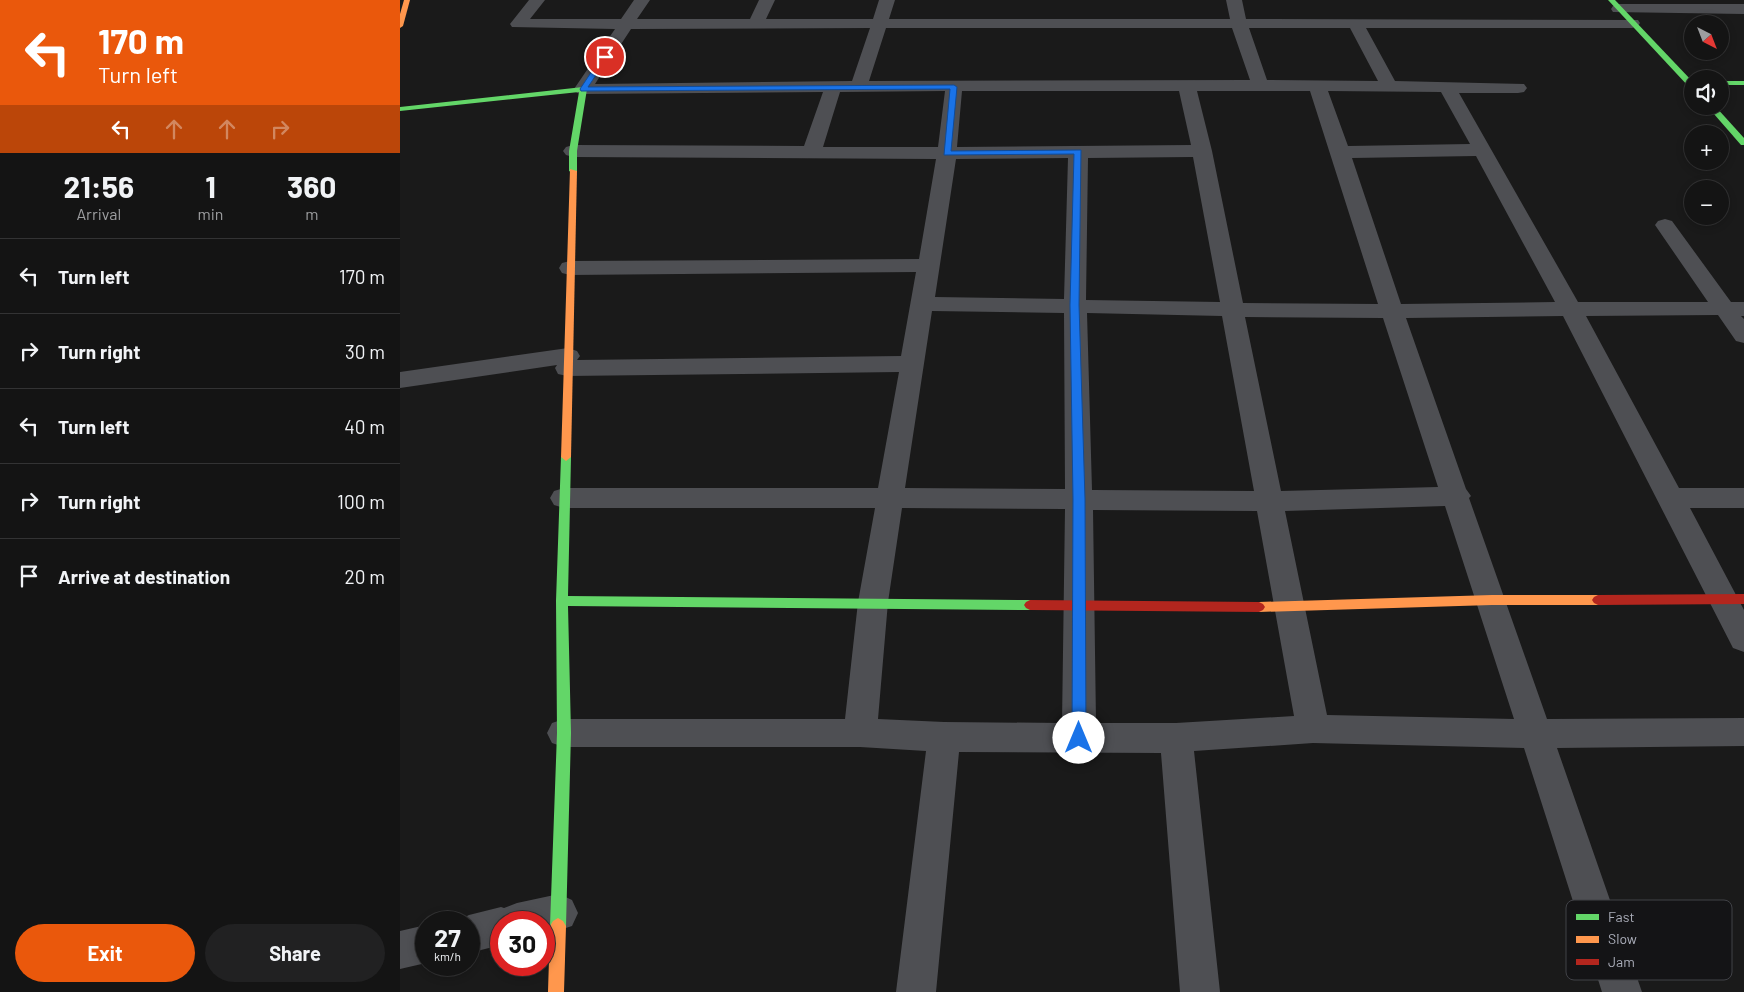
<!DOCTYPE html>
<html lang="en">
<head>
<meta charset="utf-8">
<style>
  body { margin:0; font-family:Barlow,sans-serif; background:#212122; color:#f1f3f6; height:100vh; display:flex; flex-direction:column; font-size:19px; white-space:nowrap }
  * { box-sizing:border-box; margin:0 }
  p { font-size:16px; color:#9d9ea0 }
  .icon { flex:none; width:28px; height:28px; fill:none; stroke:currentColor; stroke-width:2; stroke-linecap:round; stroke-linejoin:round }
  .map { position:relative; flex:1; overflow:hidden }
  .drawer { display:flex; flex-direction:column; background:#141414; width:400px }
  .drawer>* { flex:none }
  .banner { background:#ea580c; color:#fff; overflow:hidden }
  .needle { width:32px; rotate:138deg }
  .fabs { position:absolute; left:1284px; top:15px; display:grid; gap:10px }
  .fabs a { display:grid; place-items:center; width:45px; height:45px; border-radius:50%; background:#141414; box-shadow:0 2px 8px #0003,0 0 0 1px #333334; font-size:25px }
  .speed { position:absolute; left:15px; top:911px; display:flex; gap:10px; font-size:25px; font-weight:700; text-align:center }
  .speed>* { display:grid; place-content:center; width:65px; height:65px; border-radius:50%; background:#141414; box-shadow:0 2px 8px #0003,0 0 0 1px #333334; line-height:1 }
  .speed small { font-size:12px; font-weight:400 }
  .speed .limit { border:8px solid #d22; background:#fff; color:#111 }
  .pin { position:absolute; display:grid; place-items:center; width:42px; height:42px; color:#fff; margin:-21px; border:2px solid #fff; border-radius:50%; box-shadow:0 1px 5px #0007 }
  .me { position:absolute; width:55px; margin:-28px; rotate:0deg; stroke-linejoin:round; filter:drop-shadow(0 0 4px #0008) }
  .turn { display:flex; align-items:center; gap:18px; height:105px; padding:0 15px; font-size:22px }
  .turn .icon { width:65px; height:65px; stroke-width:2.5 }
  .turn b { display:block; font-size:35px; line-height:42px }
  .lanes { display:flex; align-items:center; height:48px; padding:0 15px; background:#0003; justify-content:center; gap:25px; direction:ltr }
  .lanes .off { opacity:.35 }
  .eta { display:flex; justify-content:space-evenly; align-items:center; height:85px; text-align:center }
  .eta b { font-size:30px; font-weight:700; line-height:35px }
  .button { display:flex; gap:10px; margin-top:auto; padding:10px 15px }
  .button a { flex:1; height:58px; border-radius:30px; background:#ea580c; color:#fff; font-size:20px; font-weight:700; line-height:58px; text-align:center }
  .button a+a { background:#212122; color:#f1f3f6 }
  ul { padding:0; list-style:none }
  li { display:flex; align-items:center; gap:15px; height:75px; padding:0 15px; border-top:1px solid #333334 }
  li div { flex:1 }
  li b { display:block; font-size:19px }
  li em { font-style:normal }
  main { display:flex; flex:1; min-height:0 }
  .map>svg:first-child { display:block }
</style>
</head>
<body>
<main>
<section class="drawer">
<div class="banner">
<div class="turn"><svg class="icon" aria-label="left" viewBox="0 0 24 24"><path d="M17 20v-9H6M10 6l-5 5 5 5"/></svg><div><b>170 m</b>Turn left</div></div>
<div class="lanes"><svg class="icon" aria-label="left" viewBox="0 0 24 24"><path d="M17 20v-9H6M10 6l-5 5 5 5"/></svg><svg class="icon off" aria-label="ahead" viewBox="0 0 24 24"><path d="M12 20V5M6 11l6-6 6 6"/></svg><svg class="icon off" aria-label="ahead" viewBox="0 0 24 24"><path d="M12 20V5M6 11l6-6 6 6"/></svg><svg class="icon off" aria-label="right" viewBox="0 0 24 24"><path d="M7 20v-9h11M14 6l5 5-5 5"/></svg></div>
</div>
<div class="eta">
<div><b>21:56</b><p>Arrival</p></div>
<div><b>1</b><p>min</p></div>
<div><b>360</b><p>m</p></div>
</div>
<ul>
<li><svg class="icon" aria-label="left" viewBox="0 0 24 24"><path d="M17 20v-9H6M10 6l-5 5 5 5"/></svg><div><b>Turn left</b></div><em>170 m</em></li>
<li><svg class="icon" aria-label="right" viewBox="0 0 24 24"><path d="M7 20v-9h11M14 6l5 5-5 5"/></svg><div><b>Turn right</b></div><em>30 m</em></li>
<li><svg class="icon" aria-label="left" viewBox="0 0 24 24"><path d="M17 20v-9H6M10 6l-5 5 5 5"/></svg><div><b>Turn left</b></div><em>40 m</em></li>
<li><svg class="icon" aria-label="right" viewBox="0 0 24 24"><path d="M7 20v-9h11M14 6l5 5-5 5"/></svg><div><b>Turn right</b></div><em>100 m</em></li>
<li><svg class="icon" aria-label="arrive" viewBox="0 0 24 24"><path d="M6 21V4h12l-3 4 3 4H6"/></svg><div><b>Arrive at destination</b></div><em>20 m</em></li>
</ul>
<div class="button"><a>Exit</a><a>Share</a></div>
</section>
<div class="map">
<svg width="1344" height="992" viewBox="0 0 1344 992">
  <rect width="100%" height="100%" fill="#1a1a1a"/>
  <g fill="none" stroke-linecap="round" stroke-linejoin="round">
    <g fill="#4e4f53" fill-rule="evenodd">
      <path d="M129,0H145L130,19H221L234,0H250L237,19H350L359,0H375L366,19H473L479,0H495L489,19H830L826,0H842L846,19L1238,20L1240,23L1238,26L1232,28H966L995,81L1124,84L1127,88L1124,92L1118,93H1059L1178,302H1308L1255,225L1258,221L1265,219L1272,221L1331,302H1344V316H1341L1344,319V343L1336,341L1318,315L1186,316L1279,488H1344V508H1290L1344,610V652L1333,648L1163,316L1006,318L1066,489L1071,496L1069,498L1147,719L1344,718V746L1157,748L1242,992H1202L1124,748L913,743L794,751L820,992H780L761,753L559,752L536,992H496L526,751L460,747H164L152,743L147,733L152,723L164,719H445L458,602L475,508H164L154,505L150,498L154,491L164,488H478L499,372L167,376L158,374L155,368L157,365L0,388V372L168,348L177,351L180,356L177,360L501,356L516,272L170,275L162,273L159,268L162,263L170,261L519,259L536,159L173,157L166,155L163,151L166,147L173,145L404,146L423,92L183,94L177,93L174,89L215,29L112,27L110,24ZM470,28L452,81L195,84L231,29ZM486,28H832L850,80L469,81ZM849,28H950L978,81L867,80ZM545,91L538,147H423L440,92ZM562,91H779L791,145L557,147ZM797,91H910L978,304L843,303L812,151ZM928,91L1041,92L1070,144L948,146ZM1076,156L1155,302L1001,304L952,158ZM793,157L820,302L686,300L688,158ZM668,158L664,299L535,297L556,159ZM532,311L664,313L665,489L505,488ZM687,313L822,316L854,491L692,490ZM845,317L983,318L1038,487L881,491ZM1045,506L1114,719L927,715L885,511ZM502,508L665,509L662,723L544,722L478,719L488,602ZM693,510L857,511L894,716L776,723H696Z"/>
      <polygon points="1219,4 1344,4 1344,14 1213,12 1211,9 1213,6"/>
      <polygon points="159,894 172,900 178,913 172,926 144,935 144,922 101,922 101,945 69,953 69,922 55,922 69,915 101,907 104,908 117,903"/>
      <polygon points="26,925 26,963 0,969 0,931"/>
    </g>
    <g fill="#63d668" fill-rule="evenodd">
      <polygon points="1208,0 1215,0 1292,81 1292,87 1289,87"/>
      <rect x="1320" y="81" width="24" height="4"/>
      <polygon points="183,87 187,89 177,151 177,171 173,173 169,171 169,151 179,92 0,111 0,107"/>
      <polygon points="1307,106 1315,106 1344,138 1344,145 1341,145"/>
      <polygon points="166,453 171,457 168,596 630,600 634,602 636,605 634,608 630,610 168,606 171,733 166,926 163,931 158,934 153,931 150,926 157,733 156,601 161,457"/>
    </g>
    <g fill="#ff974d" fill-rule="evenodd">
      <polygon points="4,0 10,0 3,26 0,28 0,14"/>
      <polygon points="170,169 177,171 171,457 166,461 161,457"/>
      <polygon points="1092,595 1198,595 1202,597 1204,600 1202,603 1198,605 1092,605 859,612 855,610 853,607 855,604 859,602"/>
      <polygon points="158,918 163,921 166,926 164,992 148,992 150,926 153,921"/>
    </g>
    <g fill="#b3261e" fill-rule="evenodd">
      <polygon points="1344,594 1344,604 1198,605 1194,603 1192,600 1194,597 1198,595"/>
      <polygon points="630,600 859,602 863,604 865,607 863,610 859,612 630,610 626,608 624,605 626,602"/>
    </g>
  </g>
  <polygon fill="#1a73e8" stroke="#114b97" points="205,55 208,57 188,87 554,85 557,87 551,151 681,150 679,305 685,499 686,738 684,743 679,744 674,743 672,738 673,499 670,305 674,154 544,155 550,89 181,91 180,89 202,56"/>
  <rect x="1166" y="900" width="166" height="80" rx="8" fill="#141416" stroke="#414247" stroke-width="1"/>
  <rect x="1176" y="914" width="23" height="6" fill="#63d668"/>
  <rect x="1176" y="936" width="23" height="7" fill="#ff974d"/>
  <rect x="1176" y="959" width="23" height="6" fill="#b3261e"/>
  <g font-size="14" fill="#abaeba">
    <text x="1208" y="922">Fast</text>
    <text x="1208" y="944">Slow</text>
    <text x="1208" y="967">Jam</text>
  </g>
</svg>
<div class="fabs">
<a><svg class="needle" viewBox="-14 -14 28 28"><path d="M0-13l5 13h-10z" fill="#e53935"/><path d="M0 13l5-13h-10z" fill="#9d9ea0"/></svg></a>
<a><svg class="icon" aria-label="sound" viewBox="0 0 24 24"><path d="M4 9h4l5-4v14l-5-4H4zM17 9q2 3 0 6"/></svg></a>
<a>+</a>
<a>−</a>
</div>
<div class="speed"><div>27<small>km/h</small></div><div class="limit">30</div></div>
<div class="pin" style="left:205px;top:57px;background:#d93025"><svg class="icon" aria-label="arrive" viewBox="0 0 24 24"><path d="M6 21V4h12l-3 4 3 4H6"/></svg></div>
<svg class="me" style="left:679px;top:738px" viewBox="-20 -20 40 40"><circle r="19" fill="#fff"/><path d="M0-13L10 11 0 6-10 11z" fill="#1a73e8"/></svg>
</div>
</main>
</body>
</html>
